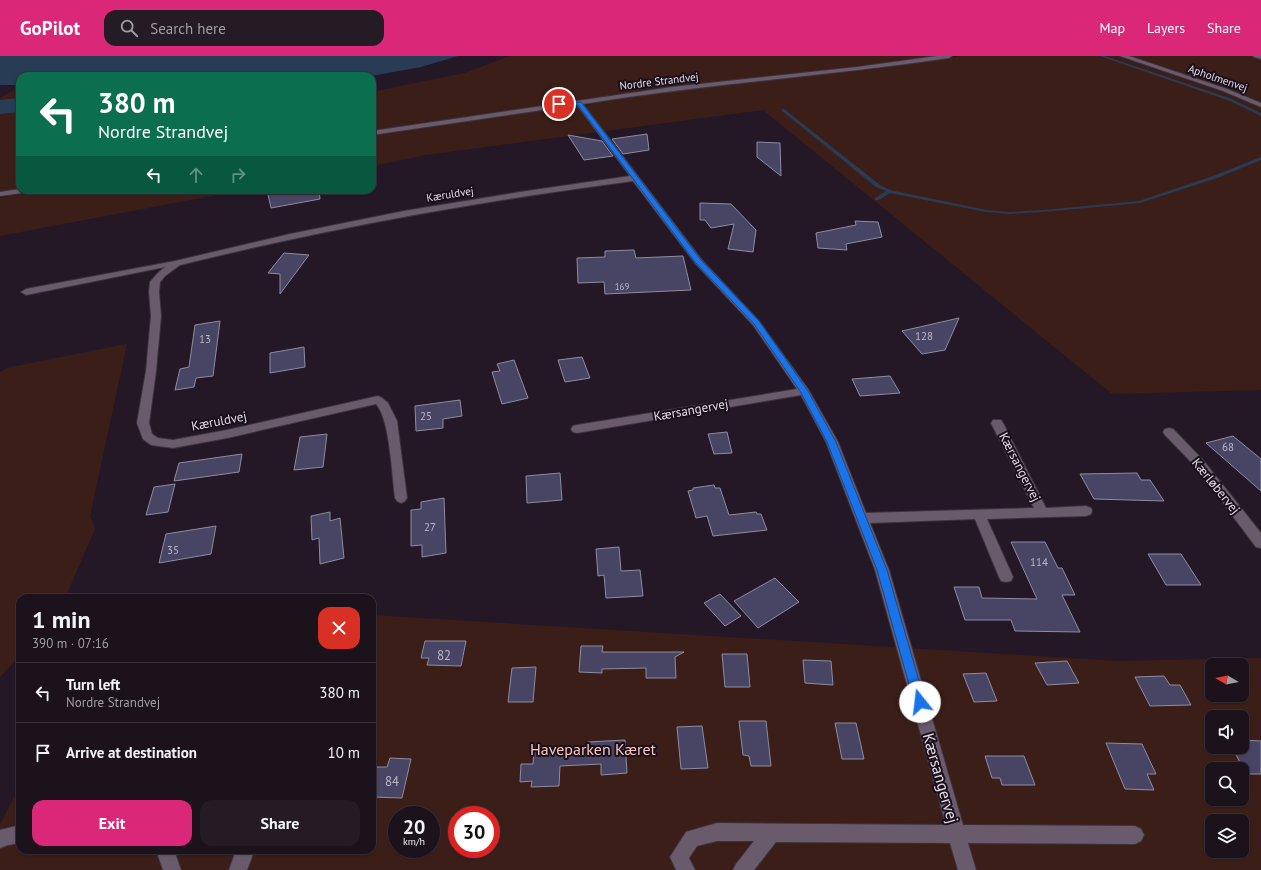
<!DOCTYPE html>
<html lang="en">
<head>
<meta charset="utf-8">
<style>
  body { margin:0; font-family:"PT Sans",sans-serif; background:#241b25; color:#f1f3f6; height:100vh; display:flex; flex-direction:column; font-size:15px; white-space:nowrap }
  * { box-sizing:border-box; margin:0 }
  p { font-size:13px; color:#a09ea3 }
  .icon { flex:none; width:22px; height:22px; fill:none; stroke:currentColor; stroke-width:2; stroke-linecap:round; stroke-linejoin:round }
  .map { position:relative; flex:1; overflow:hidden }
  .panel { position:absolute; left:16px; top:538px; width:360px; height:260px; display:flex; flex-direction:column; background:#1b121c; border-radius:12px; box-shadow:0 1px 3px #0004,0 0 0 1px #39323b }
  .panel>* { flex:none }
  .top-card { position:absolute; left:16px; top:16px; width:360px; height:122px; border-radius:12px; box-shadow:0 1px 3px #0004,0 0 0 1px #39323b; background:#0b6e4f; color:#fff; overflow:hidden }
  .needle { width:26px; rotate:279deg }
  .tools { position:absolute; left:1205px; top:602px; display:grid; gap:8px }
  .tools a { display:grid; place-items:center; width:44px; height:44px; border-radius:8px; background:#1b121c; box-shadow:0 1px 3px #0004,0 0 0 1px #39323b; font-size:20px }
  .speed { position:absolute; left:388px; top:750px; display:flex; gap:8px; font-size:20px; font-weight:700; text-align:center }
  .speed>* { display:grid; place-content:center; width:52px; height:52px; border-radius:50%; background:#1b121c; box-shadow:0 1px 3px #0004,0 0 0 1px #39323b; line-height:1 }
  .speed small { font-size:10px; font-weight:400 }
  .speed .limit { border:6px solid #d22; background:#fff; color:#111 }
  .pin { position:absolute; display:grid; place-items:center; width:34px; height:34px; color:#fff; margin:-17px; border:2px solid #fff; border-radius:50%; box-shadow:0 1px 4px #0007 }
  .me { position:absolute; width:44px; margin:-22px; rotate:344deg; stroke-linejoin:round; filter:drop-shadow(0 0 3px #0008) }
  .turn { display:flex; align-items:center; gap:14px; height:84px; padding:0 16px; font-size:18px }
  .turn .icon { width:52px; height:52px; stroke-width:2.5 }
  .turn b { display:block; font-size:28px; line-height:34px }
  .lanes { display:flex; align-items:center; height:38px; padding:0 16px; background:#0003; justify-content:center; gap:20px; direction:ltr }
  .lanes .off { opacity:.35 }
  .round { display:grid; place-items:center; flex:none; width:42px; height:42px; border-radius:12px; background:#241b25 }
  .overview { display:flex; align-items:center; justify-content:space-between; height:68px; padding:0 16px }
  h1 { font-size:24px; font-weight:700; line-height:30px }
  .primary-button { display:flex; gap:8px; margin-top:auto; padding:8px 16px }
  .primary-button a { flex:1; height:46px; border-radius:12px; background:#db2777; color:#fff; font-size:16px; font-weight:700; line-height:46px; text-align:center }
  .primary-button a+a { background:#241b25; color:#f1f3f6 }
  ul { padding:0; list-style:none }
  li { display:flex; align-items:center; gap:12px; height:60px; padding:0 16px; border-top:1px solid #39323b }
  li div { flex:1 }
  li b { display:block; font-size:15px }
  li em { font-style:normal }
  header { display:flex; align-items:center; gap:24px; box-sizing:border-box; height:56px; padding:0 20px; background:#db2777; color:#fff }
  header strong { font-size:19px }
  nav { display:flex; gap:22px; margin-inline-start:auto; font-size:14px }
  .search { width:280px; height:36px; background:#241b25; display:flex; align-items:center; gap:10px; box-sizing:border-box; padding:0 14px; border-radius:12px; color:#a09ea3; font-size:15px }
  .map>svg:first-child { display:block }
</style>
</head>
<body>
<header>
<strong>GoPilot</strong>
<div class="search"><svg class="icon" aria-label="search" viewBox="0 0 24 24"><circle cx="10" cy="10" r="6"/><path d="M15 15l6 6"/></svg>Search here</div>
<nav><a>Map</a><a>Layers</a><a>Share</a></nav>
</header>
<div class="map">
<svg width="1261" height="814" viewBox="0 0 1261 814">
  <rect width="100%" height="100%" fill="#241826"/>
  <g fill="#3c1e19" fill-rule="evenodd">
    <polygon points="510,0 937,0 570,45 372,76 372,36 464,17"/>
    <path d="M960,0H1117L1220,35L1261,51V334L1112,338L763,54L426,99L372,110V80L478,62L568,49C577,51 587,51 596,46L784,21L923,6Z"/>
    <polygon points="1128,0 1261,0 1261,47"/>
    <polygon points="20,31 20,133 0,136 0,42"/>
    <polygon points="48,134 243,134 0,180 0,142"/>
    <polygon points="127,288 90,460 95,473 65,542 20,542 20,600 0,621 0,316 7,312"/>
    <path d="M372,559L1117,605L1261,602V814H0V768L20,731V794H372ZM1212,609H1242V639H1212ZM1212,661H1242V691H1212ZM1212,713H1242V743H1212ZM397,759H431V793H397ZM457,759H491V793H457ZM1212,765H1242V795H1212Z"/>
  </g>
  <polygon fill="#283c55" points="0,0 458,0 421,11 371,20 128,19 20,20 20,29 0,29"/>
  <g fill="none" stroke-linecap="round" stroke-linejoin="round">
    <g fill="#283c55" fill-rule="evenodd">
      <polygon points="1100,0 1105,0 1232,43 1261,57 1261,60 1230,45"/>
      <polygon points="782,53 784,53 880,129 890,134 986,154 1009,156 1043,154 1139,145 1216,119 1261,101 1261,104 1220,121 1140,147 1043,156 1009,158 986,156 890,137 879,144 875,144 875,142 886,135 876,131 782,55"/>
    </g>
    <polygon fill="#283c55" fill-rule="evenodd" points="20,42 20,56 0,58 0,44"/>
  </g>
  <g fill="#484564" stroke="#8d8ca1">
    <polygon points="647,78 649,94 623,98 612,83"/>
    <polygon points="568,79 602,85 613,100 584,104"/>
    <polygon points="757,86 780,87 781,120 757,101"/>
    <polygon points="267,134 319,134 320,143 271,152"/>
    <polygon points="700,147 731,148 756,174 753,196 728,193 734,168 711,172 705,164 700,164"/>
    <polygon points="855,165 878,166 882,181 846,188 847,194 818,192 816,177 856,169"/>
    <polygon points="634,194 636,202 683,200 691,234 605,238 604,226 578,227 577,202 605,201 605,195"/>
    <polygon points="284,197 309,199 280,238 280,218 268,217"/>
    <polygon points="959,262 945,294 922,298 902,275"/>
    <polygon points="220,265 213,320 196,322 194,331 175,334 180,313 189,311 195,269"/>
    <polygon points="304,291 305,311 270,317 270,297"/>
    <polygon points="582,301 590,322 565,326 558,304"/>
    <polygon points="514,304 528,342 502,348 492,316 500,315 497,308"/>
    <polygon points="890,320 900,337 860,340 852,323"/>
    <polygon points="460,344 462,360 443,363 443,372 416,375 415,350"/>
    <polygon points="727,376 732,397 714,398 708,378"/>
    <polygon points="327,378 323,411 294,414 300,381"/>
    <polygon points="1233,380 1261,403 1261,435 1206,387"/>
    <polygon points="242,398 239,416 174,425 179,407"/>
    <polygon points="560,417 562,444 527,447 526,420"/>
    <polygon points="1137,417 1141,424 1150,424 1164,445 1094,443 1080,418"/>
    <polygon points="175,428 168,456 146,459 154,431"/>
    <polygon points="714,429 715,432 720,432 729,459 756,456 757,458 761,458 767,474 713,480 707,460 696,462 688,435 693,434 693,432"/>
    <polygon points="444,442 446,497 422,501 422,489 411,490 411,454 421,453 421,446"/>
    <polygon points="330,456 330,465 340,462 344,502 320,508 319,482 312,484 311,460"/>
    <polygon points="216,470 211,498 159,507 166,478"/>
    <polygon points="1011,486 1045,486 1058,512 1062,512 1075,539 1062,539 1080,576 1015,575 1011,564 965,564 954,531 979,531 982,542 1037,543"/>
    <polygon points="619,491 621,515 640,514 643,540 606,542 604,519 598,520 596,493"/>
    <polygon points="1148,498 1181,498 1201,529 1166,529"/>
    <polygon points="775,522 799,546 758,572 734,545"/>
    <polygon points="720,538 741,560 725,570 704,547"/>
    <polygon points="425,585 466,585 461,610 427,609 429,602 421,602"/>
    <polygon points="581,590 603,590 602,596 684,596 675,601 676,622 646,622 646,612 602,613 602,617 579,616"/>
    <polygon points="722,598 747,598 750,631 725,631"/>
    <polygon points="803,604 831,605 833,629 805,627"/>
    <polygon points="1067,605 1079,627 1047,629 1035,607"/>
    <polygon points="536,611 533,646 508,646 512,612"/>
    <polygon points="986,617 997,645 974,646 963,618"/>
    <polygon points="1164,620 1170,629 1180,629 1191,649 1150,650 1135,621"/>
    <polygon points="739,665 766,665 771,710 751,710 749,700 743,699"/>
    <polygon points="835,667 856,667 864,703 842,703"/>
    <polygon points="702,670 708,712 681,713 677,671"/>
    <polygon points="625,684 627,717 601,719 601,708 560,710 559,730 531,731 532,725 520,726 521,708 533,708 534,694 588,693 588,686"/>
    <polygon points="1242,684 1261,685 1261,718 1246,718 1232,691 1242,691"/>
    <polygon points="1106,687 1142,688 1156,718 1147,718 1154,734 1125,733"/>
    <polygon points="985,700 1024,700 1035,729 1002,729 1000,722 992,722"/>
    <polygon points="390,702 411,703 402,742 372,741 372,731 377,711 387,711"/>
  </g>
  <g fill="none" stroke-linecap="round" stroke-linejoin="round">
    <defs>
      <g id="minor">
        <path d="M937,0H952L949,2C827,20 705,28 583,48L701,203L759,265L808,333L838,386L866,457L1034,452L991,367L993,364H1001L1003,367L1046,452L1086,450L1091,452L1092,455L1091,458L1086,460L987,463L1013,521L1011,525L1006,526L1001,525L999,521L975,463L870,467L889,514L963,769L1135,770L1141,773L1144,779L1141,785L1135,788L968,787L976,814H958L950,787L776,786L754,814H733L736,808L754,785H717L697,790L689,802L695,814H676L670,801L686,776L717,767L946,769L875,514L826,386L801,339L577,377L573,376L571,373L573,370L577,369L797,333L753,269L695,207L633,125C481,145 330,172 180,209L165,220L160,226L159,236L161,260L156,315L149,367L152,378L158,382L173,384L227,374L378,340L382,342L388,347L397,365L407,442L405,445L401,447L397,445L395,442C392,420 390,363 376,348L227,382L173,392L151,389L143,383L137,367L146,315L151,260L149,236L150,226L159,216L165,211L26,239L21,236L26,233L175,205L290,178L404,155L520,136L630,120L577,49L372,79V75L672,31L857,11Z"/>
        <polygon points="1120,0 1129,0 1227,33 1261,47 1261,51 1223,35"/>
        <polygon points="1253,0 1261,0 1261,3 1254,1"/>
        <polygon points="20,133 33,134 29,136 0,140 0,136"/>
        <polygon points="1169,372 1173,373 1203,404 1261,477 1261,492 1256,491 1195,410 1165,379 1163,376 1165,373"/>
        <polygon points="20,769 20,787 8,789 0,792 0,774"/>
        <polygon points="156,794 174,794 181,814 163,814"/>
        <polygon points="232,794 251,794 253,798 247,814 229,814 234,800"/>
      </g>
    </defs>
    <use href="#minor" stroke="#3c333d" stroke-width="2"/>
    <use href="#minor" fill="#6a5b6c" fill-rule="evenodd"/>
  </g>
  <polygon fill="#1a73e8" stroke="#114b97" points="581,46 700,203 759,265 808,335 836,386 887,514 925,646 924,649 920,651 915,649 914,646 877,514 827,386 800,335 754,268 695,206 578,49 559,50 556,48 559,47"/>
  <g text-anchor="middle" dominant-baseline="central" stroke-width="4" stroke-linejoin="round" paint-order="stroke">
    <g font-size="9" fill="#bcb5c4">
      <text x="622" y="230">169</text>
    </g>
    <g font-size="11" fill="#e3dae4" stroke="#1a0f1c">
      <text transform="translate(1218 22) rotate(19)">Apholmenvej</text>
      <text transform="translate(659 25) rotate(-7)">Nordre Strandvej</text>
      <text transform="translate(450 138) rotate(-9)">Kæruldvej</text>
    </g>
    <g font-size="11" fill="#bcb5c4">
      <text x="924" y="280">128</text>
      <text x="205" y="283">13</text>
      <text x="426" y="360">25</text>
      <text x="1228" y="391">68</text>
      <text x="430" y="471">27</text>
      <text x="173" y="494">35</text>
      <text x="1039" y="506">114</text>
    </g>
    <g font-size="13" fill="#e3dae4" stroke="#1a0f1c">
      <text transform="translate(691 354) rotate(-10)">Kærsangervej</text>
      <text transform="translate(219 365) rotate(-11)">Kæruldvej</text>
      <text transform="translate(1020 411) rotate(63)">Kærsangervej</text>
      <text transform="translate(1216 430) rotate(51)">Kærløbervej</text>
    </g>
    <g font-size="13" fill="#bcb5c4">
      <text x="444" y="599">82</text>
      <text x="392" y="725">84</text>
    </g>
    <g font-size="16" fill="#fdc7bd" stroke="#1a0f1c">
      <text x="593" y="693">Haveparken Kæret</text>
    </g>
    <g font-size="16" fill="#e3dae4" stroke="#1a0f1c">
      <text transform="translate(941 722) rotate(74)">Kærsangervej</text>
    </g>
  </g>
</svg>
<div class="tools">
<a><svg class="needle" viewBox="-14 -14 28 28"><path d="M0-13l5 13h-10z" fill="#e53935"/><path d="M0 13l5-13h-10z" fill="#a09ea3"/></svg></a>
<a><svg class="icon" aria-label="sound" viewBox="0 0 24 24"><path d="M4 9h4l5-4v14l-5-4H4zM17 9q2 3 0 6"/></svg></a>
<a><svg class="icon" aria-label="search" viewBox="0 0 24 24"><circle cx="10" cy="10" r="6"/><path d="M15 15l6 6"/></svg></a>
<a><svg class="icon" aria-label="layers" viewBox="0 0 24 24"><path d="M12 4l9 5-9 5-9-5zM3 14l9 5 9-5"/></svg></a>
</div>
<div class="speed"><div>20<small>km/h</small></div><div class="limit">30</div></div>
<div class="pin" style="left:559px;top:48px;background:#d93025"><svg class="icon" aria-label="arrive" viewBox="0 0 24 24"><path d="M6 21V4h12l-3 4 3 4H6"/></svg></div>
<svg class="me" style="left:920px;top:646px" viewBox="-20 -20 40 40"><circle r="19" fill="#fff"/><path d="M0-13L10 11 0 6-10 11z" fill="#1a73e8"/></svg>
<div class="top-card">
<div class="turn"><svg class="icon" aria-label="left" viewBox="0 0 24 24"><path d="M17 20v-9H6M10 6l-5 5 5 5"/></svg><div><b>380 m</b>Nordre Strandvej</div></div>
<div class="lanes"><svg class="icon" aria-label="left" viewBox="0 0 24 24"><path d="M17 20v-9H6M10 6l-5 5 5 5"/></svg><svg class="icon off" aria-label="ahead" viewBox="0 0 24 24"><path d="M12 20V5M6 11l6-6 6 6"/></svg><svg class="icon off" aria-label="right" viewBox="0 0 24 24"><path d="M7 20v-9h11M14 6l5 5-5 5"/></svg></div>
</div>
<section class="panel">
<div class="overview"><div><h1>1 min</h1><p>390 m · 07:16</p></div><a class="round" style="background:#d93025;color:#fff"><svg class="icon" aria-label="close" viewBox="0 0 24 24"><path d="M6 6l12 12M18 6L6 18"/></svg></a></div>
<ul>
<li><svg class="icon" aria-label="left" viewBox="0 0 24 24"><path d="M17 20v-9H6M10 6l-5 5 5 5"/></svg><div><b>Turn left</b><p>Nordre Strandvej</p></div><em>380 m</em></li>
<li><svg class="icon" aria-label="arrive" viewBox="0 0 24 24"><path d="M6 21V4h12l-3 4 3 4H6"/></svg><div><b>Arrive at destination</b></div><em>10 m</em></li>
</ul>
<div class="primary-button"><a>Exit</a><a>Share</a></div>
</section>
</div>
</body>
</html>
